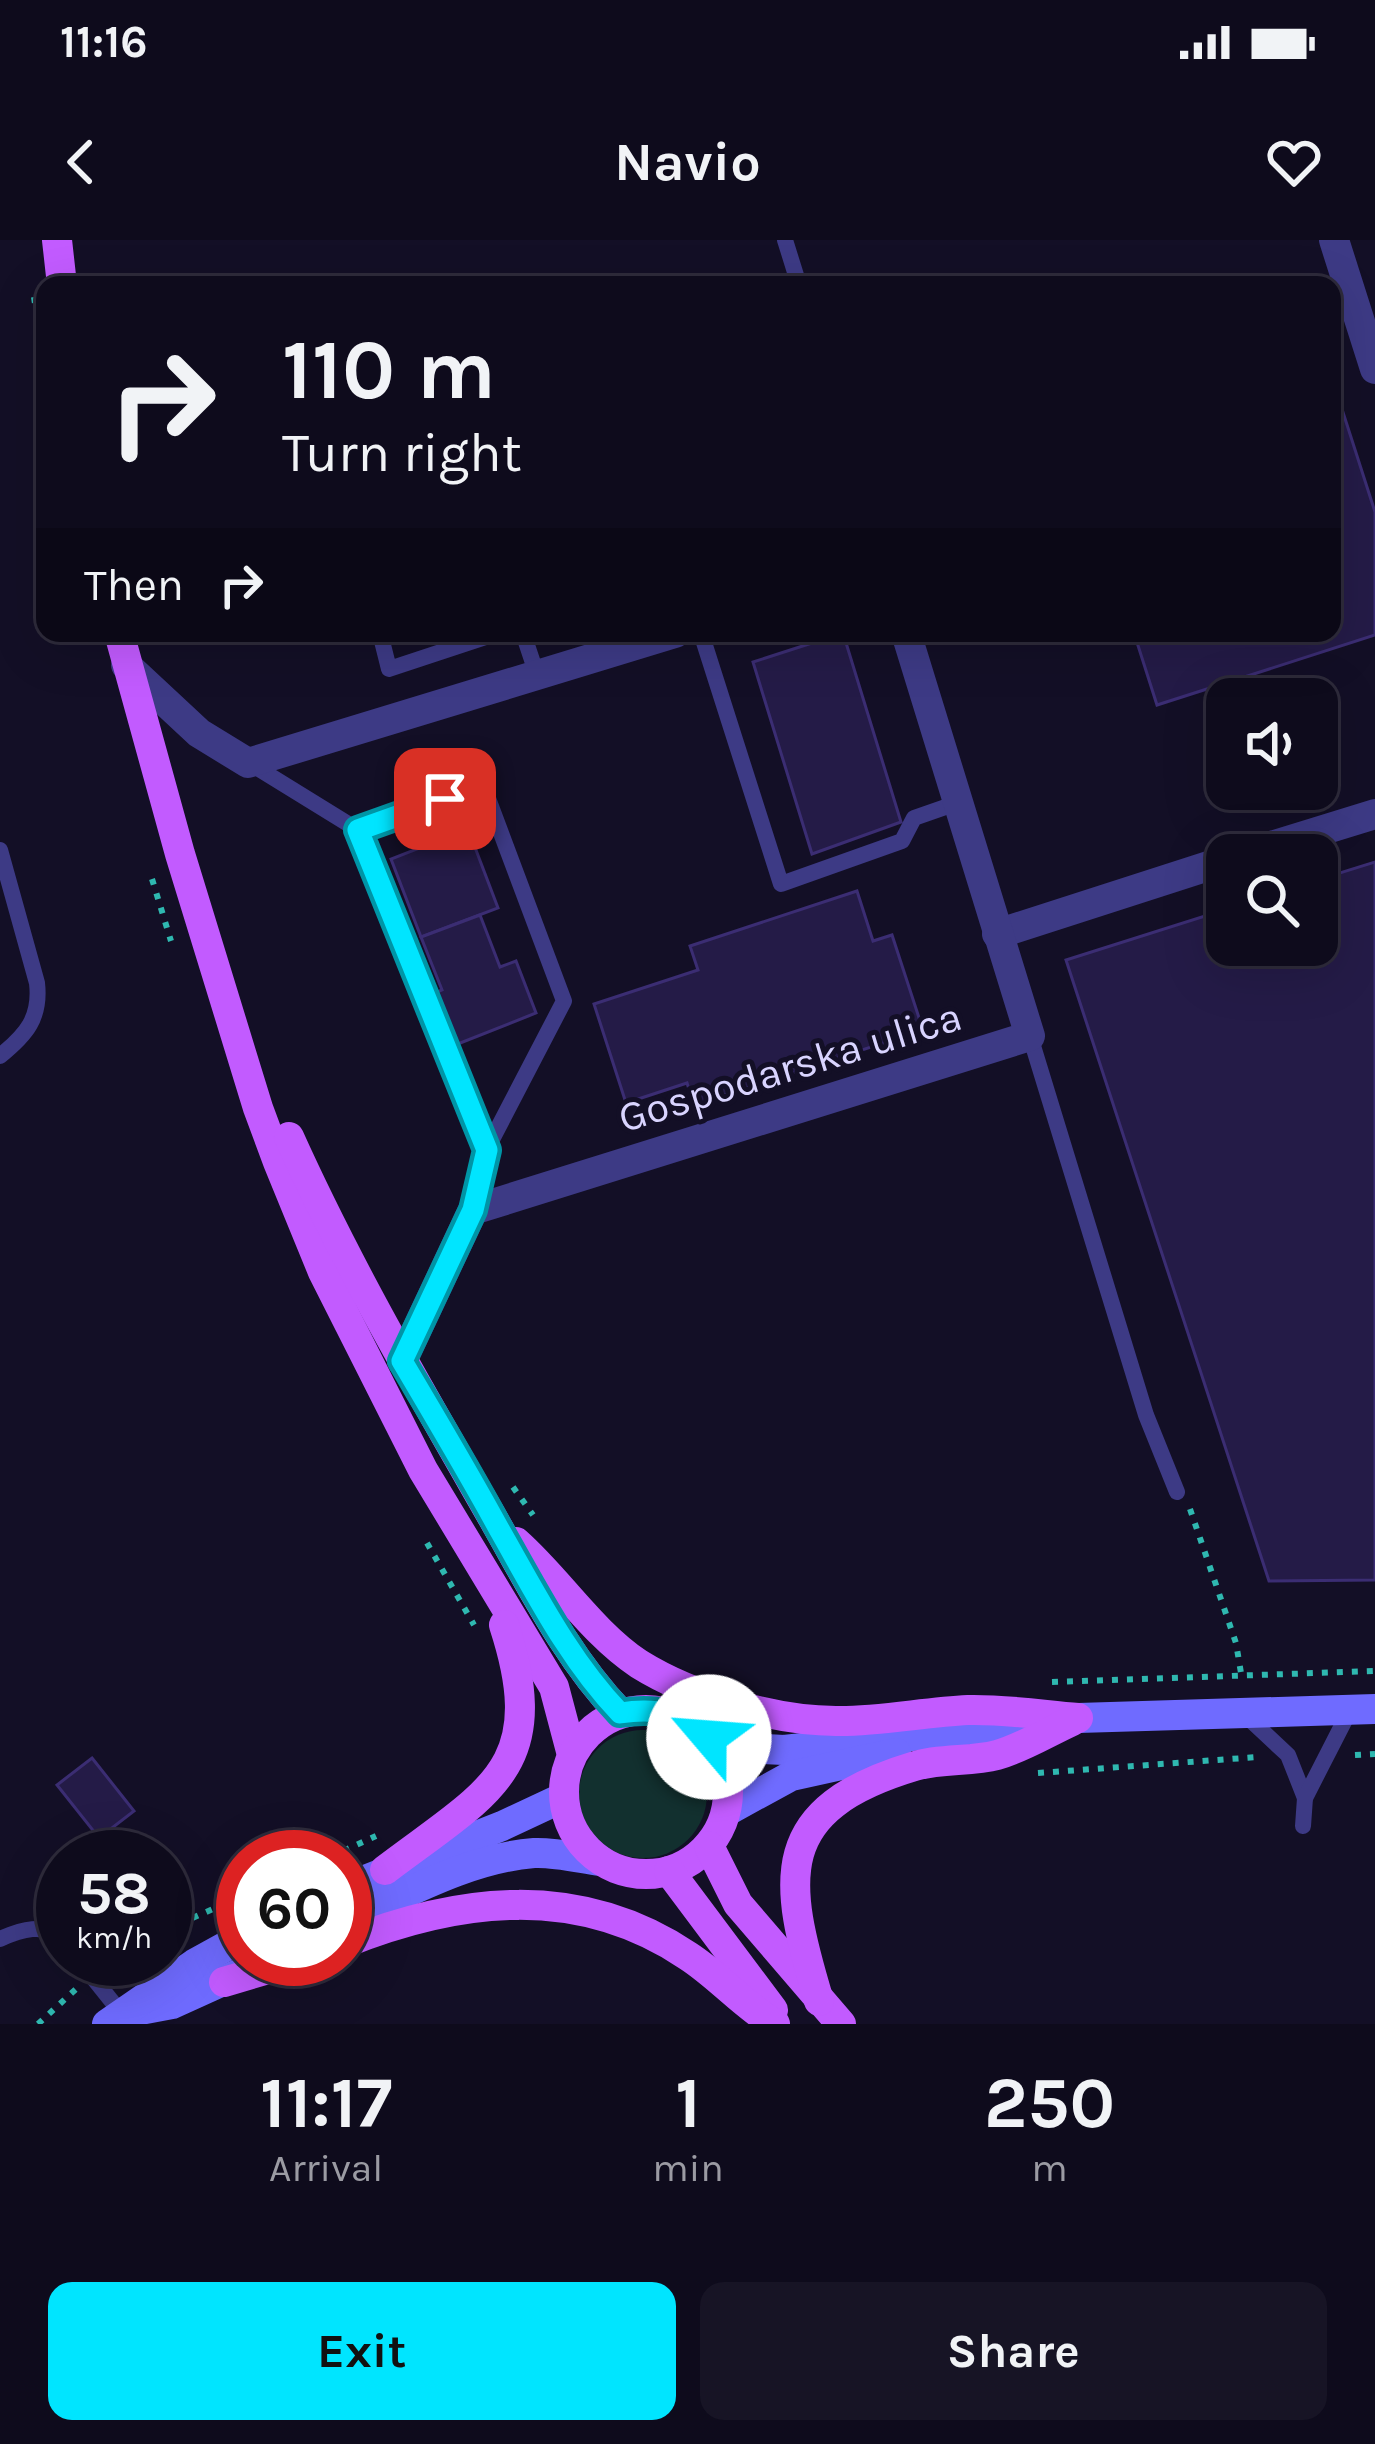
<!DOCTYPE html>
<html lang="en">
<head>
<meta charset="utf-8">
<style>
  body { margin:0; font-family:Karla,sans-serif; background:#171425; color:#f1f3f6; height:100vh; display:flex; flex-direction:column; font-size:45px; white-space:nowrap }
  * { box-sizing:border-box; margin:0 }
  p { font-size:39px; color:#9b9ba3 }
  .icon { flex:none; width:66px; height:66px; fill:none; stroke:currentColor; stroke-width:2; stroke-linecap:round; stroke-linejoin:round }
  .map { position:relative; height:1784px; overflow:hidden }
  .panel { display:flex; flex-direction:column; background:#0e0b1c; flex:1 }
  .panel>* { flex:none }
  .banner { position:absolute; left:36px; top:36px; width:1305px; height:366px; border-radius:24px; box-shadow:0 12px 48px #0002,0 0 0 3px #2e2b3b; background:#0e0b1c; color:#f1f3f6; overflow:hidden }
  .buttons { position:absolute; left:1206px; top:438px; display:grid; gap:24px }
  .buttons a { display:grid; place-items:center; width:132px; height:132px; border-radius:24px; background:#0e0b1c; box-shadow:0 12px 48px #0002,0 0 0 3px #2e2b3b; font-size:60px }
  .speed { position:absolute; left:36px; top:1590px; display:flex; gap:24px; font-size:60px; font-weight:700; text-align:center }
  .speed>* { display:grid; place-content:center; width:156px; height:156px; border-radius:50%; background:#0e0b1c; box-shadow:0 12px 48px #0002,0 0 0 3px #2e2b3b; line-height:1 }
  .speed small { font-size:30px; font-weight:400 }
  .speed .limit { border:18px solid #d22; background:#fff; color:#111 }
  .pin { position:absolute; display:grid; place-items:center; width:102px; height:102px; color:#fff; margin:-51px; border-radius:24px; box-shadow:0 6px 18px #0006 }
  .me { position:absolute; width:132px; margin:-66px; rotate:297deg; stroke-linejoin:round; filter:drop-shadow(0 0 9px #0008) }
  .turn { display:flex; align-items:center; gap:42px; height:252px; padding:0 48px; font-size:54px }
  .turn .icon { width:156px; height:156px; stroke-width:2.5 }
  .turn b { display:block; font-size:84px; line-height:102px }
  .then { display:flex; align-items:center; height:114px; padding:0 48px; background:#0003; gap:24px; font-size:45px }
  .eta { display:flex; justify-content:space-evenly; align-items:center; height:204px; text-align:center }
  .eta b { font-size:72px; font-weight:700; line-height:84px }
  .action { display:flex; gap:24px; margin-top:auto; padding:24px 48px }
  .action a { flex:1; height:138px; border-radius:24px; background:#00e5ff; color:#111; font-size:48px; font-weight:700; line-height:138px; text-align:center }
  .action a+a { background:#171425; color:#f1f3f6 }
  .status { display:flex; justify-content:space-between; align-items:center; height:84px; padding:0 60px; background:#0e0b1c; direction:ltr }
  .status svg { height:33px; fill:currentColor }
  header { display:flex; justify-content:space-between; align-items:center; height:156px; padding:0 48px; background:#0e0b1c; font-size:54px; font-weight:700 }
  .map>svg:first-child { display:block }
</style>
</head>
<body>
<div class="status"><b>11:16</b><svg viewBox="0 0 49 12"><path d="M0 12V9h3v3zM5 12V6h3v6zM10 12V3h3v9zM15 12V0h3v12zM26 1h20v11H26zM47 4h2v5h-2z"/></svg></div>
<header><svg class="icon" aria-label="back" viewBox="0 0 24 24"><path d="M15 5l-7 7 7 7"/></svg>Navio<svg class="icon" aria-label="heart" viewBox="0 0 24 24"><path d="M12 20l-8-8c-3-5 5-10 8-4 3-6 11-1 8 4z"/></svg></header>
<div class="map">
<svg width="1375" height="1784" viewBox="0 0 1375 1784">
  <rect width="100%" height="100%" fill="#130f26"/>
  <circle fill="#12302f" cx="643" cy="1554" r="64"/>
  <g fill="#241b47" stroke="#3b2d73" stroke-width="3">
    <polygon points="1332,138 1375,272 1375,395 1157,465 1134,393 1332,393"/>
    <polygon points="843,393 901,582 812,614 753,422"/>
    <polygon points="468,589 498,668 421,697 391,619"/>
    <polygon points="1375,622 1375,1340 1269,1341 1066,720 1227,669 1227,705 1317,705 1317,640"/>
    <polygon points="857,651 873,701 892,695 923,790 694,865 687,843 626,863 594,764 698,730 690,706"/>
    <polygon points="480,675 500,727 516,721 536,773 440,811 420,759 442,750 421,697"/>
    <polygon points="92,1518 134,1571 99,1598 57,1545"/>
  </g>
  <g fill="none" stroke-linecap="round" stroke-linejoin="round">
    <g stroke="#2fb8b0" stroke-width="6" stroke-dasharray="6 9" stroke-linecap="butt">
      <polyline points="34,57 45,134"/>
      <polyline points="152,639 171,701"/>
      <polyline points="513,1247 533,1275"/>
      <polyline points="1190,1269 1236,1403 1241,1433"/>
      <polyline points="427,1303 474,1385"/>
      <polyline points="1052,1442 1375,1431"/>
      <polyline points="1355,1515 1375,1514"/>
      <polyline points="1038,1533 1258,1517"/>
      <polyline points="330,1617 376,1596"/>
      <polyline points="165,1690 243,1656"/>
      <polyline points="38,1784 76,1749"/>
    </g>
    <g stroke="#3d3a85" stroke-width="16">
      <polyline points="785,0 799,45"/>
      <polyline points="380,393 389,429 498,393"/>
      <polyline points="523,393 537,435"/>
      <polyline points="701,393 781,644 902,601 914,578 957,563"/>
      <polyline points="251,524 358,590 487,909 473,970"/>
      <polyline points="358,590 483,545 564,761 487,909"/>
      <path d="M0,610L37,743C41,778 26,795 0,816"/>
      <polyline points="1030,796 1146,1175 1177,1252"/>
      <polyline points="1244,1474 1288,1515 1305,1558"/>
      <polyline points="1303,1586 1305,1558 1350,1470"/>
      <path d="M0,1699C22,1689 43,1683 63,1698"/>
      <polyline points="78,1719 122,1774"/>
    </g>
    <g stroke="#3d3a85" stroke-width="30">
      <polyline points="1334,0 1375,129"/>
      <polyline points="126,425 199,493 248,523 675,393"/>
      <polyline points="1242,615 1375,574"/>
      <polyline points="997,694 1227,620"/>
      <polyline points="402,1121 473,970 1030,796 906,393"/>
    </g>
    <g stroke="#6f6bff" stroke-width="30">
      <polyline points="709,1497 745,1508 784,1510 1078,1478 1375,1469"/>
      <polyline points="727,1571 791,1536 896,1513"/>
      <polyline points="345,1648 502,1586 564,1557"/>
      <path d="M345,1681C404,1655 468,1618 534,1613C555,1612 579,1618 601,1621"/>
      <polyline points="135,1771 172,1764 247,1730"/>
      <polyline points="107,1784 194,1724 243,1697"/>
    </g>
    <g stroke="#c25bff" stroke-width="30">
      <polyline points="57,0 62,45"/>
      <polyline points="119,393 180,614 258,868 278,922 323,1032 423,1230 554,1447 572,1515"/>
      <path d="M289,897C348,1028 420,1151 491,1275C530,1343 566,1417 620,1473"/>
      <path d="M516,1302C558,1339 592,1393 639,1424C692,1457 777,1482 840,1481C883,1481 925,1472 968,1470C1004,1469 1042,1475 1078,1478"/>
      <circle cx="646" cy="1552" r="82"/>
      <polyline points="709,1606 738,1664 841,1784"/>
      <path d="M385,1630C489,1551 551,1529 504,1385"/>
      <polyline points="669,1631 773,1770"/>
      <path d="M345,1703C460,1657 579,1643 688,1716C719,1736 743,1765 775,1784"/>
      <polyline points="224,1742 302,1719"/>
      <path d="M819,1761C782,1638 771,1569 915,1526C942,1518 971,1522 997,1515C1022,1508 1048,1492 1072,1481"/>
    </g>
  </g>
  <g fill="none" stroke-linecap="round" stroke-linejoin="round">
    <defs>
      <path id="route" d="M445,559L358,590L487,910L473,970L402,1121C435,1177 468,1232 499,1289C535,1352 569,1420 620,1473C657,1467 681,1473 709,1497"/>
    </defs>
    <use href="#route" stroke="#0095a6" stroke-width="30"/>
    <use href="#route" stroke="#00e5ff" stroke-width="21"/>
  </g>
  <g text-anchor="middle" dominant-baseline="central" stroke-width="10" stroke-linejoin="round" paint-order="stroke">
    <g font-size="42" fill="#d9d4ff" stroke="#130f26">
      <text transform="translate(790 827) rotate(-17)">Gospodarska ulica</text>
    </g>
  </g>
</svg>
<div class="buttons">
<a><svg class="icon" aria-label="sound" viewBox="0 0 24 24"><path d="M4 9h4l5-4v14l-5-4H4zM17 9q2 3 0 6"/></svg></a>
<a><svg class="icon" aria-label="search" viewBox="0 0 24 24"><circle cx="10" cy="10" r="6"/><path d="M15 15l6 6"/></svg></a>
</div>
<div class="speed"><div>58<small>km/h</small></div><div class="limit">60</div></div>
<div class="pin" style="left:445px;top:559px;background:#d93025"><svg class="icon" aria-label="arrive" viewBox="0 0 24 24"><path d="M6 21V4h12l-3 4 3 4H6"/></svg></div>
<svg class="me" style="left:709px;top:1497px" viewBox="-20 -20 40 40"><circle r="19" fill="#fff"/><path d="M0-13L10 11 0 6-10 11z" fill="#00e5ff"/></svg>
<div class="banner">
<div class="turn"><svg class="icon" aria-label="right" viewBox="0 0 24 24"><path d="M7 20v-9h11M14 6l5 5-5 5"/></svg><div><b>110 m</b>Turn right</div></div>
<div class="then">Then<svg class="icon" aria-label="right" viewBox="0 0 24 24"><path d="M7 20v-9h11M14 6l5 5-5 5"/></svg></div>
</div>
</div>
<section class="panel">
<div class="eta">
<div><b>11:17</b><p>Arrival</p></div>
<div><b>1</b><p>min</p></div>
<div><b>250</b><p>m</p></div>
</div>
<div class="action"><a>Exit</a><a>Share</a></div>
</section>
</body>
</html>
